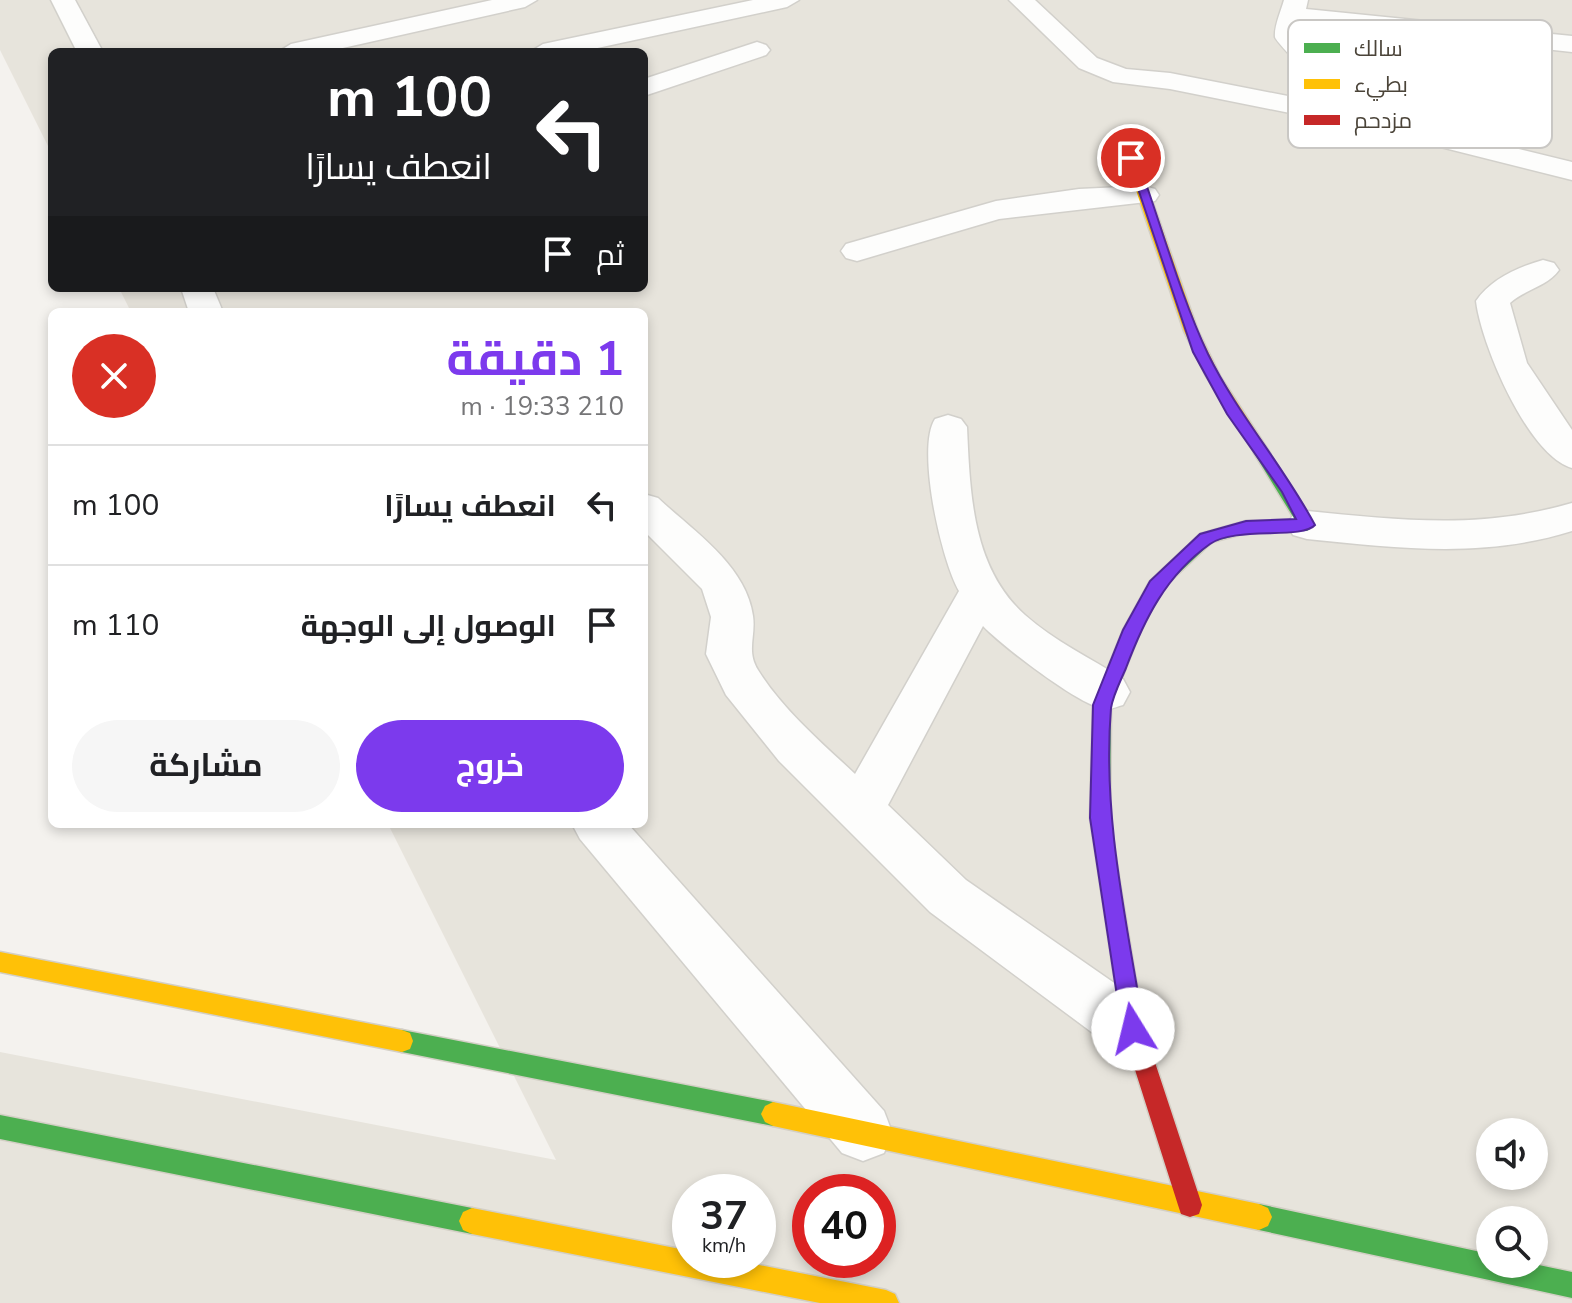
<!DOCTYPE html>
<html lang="ar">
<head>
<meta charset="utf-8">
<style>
  body { margin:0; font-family:"Nunito Sans",Cairo,sans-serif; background:#f6f6f6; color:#202124; direction:rtl; height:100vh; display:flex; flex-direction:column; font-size:30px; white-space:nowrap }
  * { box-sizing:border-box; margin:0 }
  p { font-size:26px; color:#757577 }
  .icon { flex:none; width:44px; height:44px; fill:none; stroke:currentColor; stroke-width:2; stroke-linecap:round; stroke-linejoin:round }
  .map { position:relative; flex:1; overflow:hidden; direction:ltr }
  .sheet { position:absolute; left:48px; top:308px; width:600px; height:520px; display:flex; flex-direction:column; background:#fff; border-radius:12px; box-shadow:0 4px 12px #0003; direction:rtl }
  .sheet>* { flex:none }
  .guide { position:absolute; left:48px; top:48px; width:600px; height:244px; border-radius:12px; box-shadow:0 4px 12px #0003; direction:rtl; background:#202124; color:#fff; overflow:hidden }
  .buttons { position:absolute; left:1476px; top:1118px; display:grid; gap:16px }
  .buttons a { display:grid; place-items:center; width:72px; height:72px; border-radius:50%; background:#fff; box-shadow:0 4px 12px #0003; font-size:40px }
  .speed { position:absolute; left:672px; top:1174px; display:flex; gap:16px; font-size:40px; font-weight:700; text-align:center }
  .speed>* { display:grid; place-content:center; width:104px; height:104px; border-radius:50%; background:#fff; box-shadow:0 4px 12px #0003; line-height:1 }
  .speed small { font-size:20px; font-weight:400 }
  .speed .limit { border:12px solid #d22; background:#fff; color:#111 }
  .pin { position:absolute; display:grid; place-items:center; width:68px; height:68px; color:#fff; margin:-34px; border:4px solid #fff; border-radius:50%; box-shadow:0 2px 8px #0007 }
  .me { position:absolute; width:88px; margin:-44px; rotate:351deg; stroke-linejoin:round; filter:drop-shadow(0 0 6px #0008) }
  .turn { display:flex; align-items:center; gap:28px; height:168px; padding:0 24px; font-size:36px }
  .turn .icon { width:104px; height:104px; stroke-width:2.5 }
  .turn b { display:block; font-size:56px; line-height:68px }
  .then { display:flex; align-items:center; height:76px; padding:0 24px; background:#0003; gap:16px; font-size:30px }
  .round { display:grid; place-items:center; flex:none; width:84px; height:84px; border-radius:42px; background:#f6f6f6 }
  .overview { display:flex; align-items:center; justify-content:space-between; height:136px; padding:0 24px }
  h1 { font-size:48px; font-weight:700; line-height:60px; color:#7c3aed }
  .button { display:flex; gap:16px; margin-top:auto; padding:16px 24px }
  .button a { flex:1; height:92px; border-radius:48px; background:#7c3aed; color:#fff; font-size:32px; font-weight:700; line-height:92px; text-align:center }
  .button a+a { background:#f6f6f6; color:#202124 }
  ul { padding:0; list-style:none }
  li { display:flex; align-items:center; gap:24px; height:120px; padding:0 24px; border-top:2px solid #e0e0e0 }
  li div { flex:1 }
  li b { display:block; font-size:30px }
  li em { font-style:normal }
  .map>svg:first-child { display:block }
</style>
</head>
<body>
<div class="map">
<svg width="1572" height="1303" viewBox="0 0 1572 1303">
  <rect width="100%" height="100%" fill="#f4f2ee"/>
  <path fill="#e7e4dc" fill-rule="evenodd" d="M0,0H1572V1303H0V1052L556,1160L388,824H644V312H131L119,288H644V52H52V154L0,50ZM1490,1132H1534V1176H1490ZM690,1192H758V1260H690ZM810,1192H878V1260H810ZM1490,1220H1534V1264H1490Z"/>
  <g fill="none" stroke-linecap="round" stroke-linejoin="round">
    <defs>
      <g id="street">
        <polygon points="51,0 75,0 103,52 77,52"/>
        <polygon points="492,0 537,0 525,7 325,52 278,52 291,44"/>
        <polygon points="753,0 799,0 787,7 579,52 530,52 543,44"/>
        <path d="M1009,0H1035L1097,58L1126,69L1170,73L1339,106C1330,96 1275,42 1275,37C1274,26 1281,11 1284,0H1308L1306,9L1572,36V52L1302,23L1300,36L1328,61L1375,114L1572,162V180L1365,128L1170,89L1113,82L1079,68Z"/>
        <polygon points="757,42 766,45 770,50 766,55 644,96 644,79"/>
        <polygon points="1144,186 1155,189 1159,195 1155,201 999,219 857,261 846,258 841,251 846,244 996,201 1079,189"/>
        <path d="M1543,260L1554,263L1559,270C1548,286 1524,290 1510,303L1527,363L1572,430V468C1528,456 1481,344 1476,301C1491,279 1518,267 1543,260Z"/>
        <polygon points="181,288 213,288 223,312 189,312"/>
        <path d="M948,415L961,419L967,427C970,493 972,568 1025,615C1054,641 1091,658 1123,679L1130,692L1123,705C1118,706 1111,710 1105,709C1081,707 1001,645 983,626L888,805L966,880L1153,1010L1161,1029L1153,1048L1133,1056L1113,1048L930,912L779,761L726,695L706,654L711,617L702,589L644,531V494L658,498C693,531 746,565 753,616C756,636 746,651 758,670C782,709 822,743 855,774L959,591C941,560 916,448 935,419Z"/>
        <path d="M1572,503V531C1483,559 1398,548 1307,539L1293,535L1287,525L1293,515L1307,511C1401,520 1480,530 1572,503Z"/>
        <polygon points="572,824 628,824 884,1111 892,1132 884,1153 863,1161 842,1153 580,839"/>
      </g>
      <g id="fast">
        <polygon points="1262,448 1267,449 1315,525 1307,531 1246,533 1212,542 1162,589 1141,630 1111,705 1110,818 1121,890 1118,897 1111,899 1104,897 1101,890 1090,818 1093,705 1123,630 1150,581 1200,534 1246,521 1295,520 1254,453"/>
        <polygon points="402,1030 773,1102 781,1106 785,1114 781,1122 773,1126 402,1052 394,1049 391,1041 394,1033"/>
        <polygon points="0,1115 472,1208 481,1212 485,1221 481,1230 472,1234 0,1139"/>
        <polygon points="1259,1204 1490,1254 1490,1264 1534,1264 1572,1272 1572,1298 1259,1230 1250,1226 1246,1217 1250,1208"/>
      </g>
      <g id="slow">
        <polygon points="1127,155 1137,158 1198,331 1220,376 1270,453 1267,457 1257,457 1206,376 1184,331 1125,158"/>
        <polygon points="0,952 402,1030 410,1033 413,1041 410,1049 402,1052 0,972"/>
        <polygon points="773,1102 1259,1204 1268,1208 1272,1217 1268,1226 1259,1230 773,1126 765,1122 761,1114 765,1106"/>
        <polygon points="472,1208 690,1251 690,1260 734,1260 886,1290 895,1294 899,1303 820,1303 472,1234 463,1230 459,1221 463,1212"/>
      </g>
      <polygon id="jam" points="1111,881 1118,883 1121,890 1144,1029 1202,1205 1199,1214 1190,1217 1181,1214 1178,1205 1122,1029 1101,890 1104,883"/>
    </defs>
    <use href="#street" stroke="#d2d0cb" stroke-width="3"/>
    <use href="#fast" stroke="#d3cfc5" stroke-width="3"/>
    <use href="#slow" stroke="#d3cfc5" stroke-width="3"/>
    <use href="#jam" stroke="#d3cfc5" stroke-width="3"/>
    <use href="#street" fill="#fdfdfc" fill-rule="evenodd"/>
    <use href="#fast" fill="#4caf50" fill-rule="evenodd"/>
    <use href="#slow" fill="#ffc107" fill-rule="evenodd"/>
    <use href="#jam" fill="#c62828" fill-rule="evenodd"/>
  </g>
  <path fill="#7c3aed" stroke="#51269a" stroke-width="2" d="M1127,156L1137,158C1160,221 1180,295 1208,354C1238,415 1283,465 1315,525C1302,540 1235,526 1210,544C1166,575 1144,620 1126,668C1121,680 1113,695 1111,708C1102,816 1127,923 1144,1029L1141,1036L1133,1040L1125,1036L1122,1029L1090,818L1093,705L1123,630L1150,581L1200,534L1246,521L1296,519L1282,492L1227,414L1193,352Z"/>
  <rect x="1288" y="20" width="264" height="128" rx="12" fill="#fff" stroke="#c9c7c4" stroke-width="2"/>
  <rect x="1304" y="43" width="36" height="10" fill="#4caf50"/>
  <rect x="1304" y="79" width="36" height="10" fill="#ffc107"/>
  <rect x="1304" y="115" width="36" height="10" fill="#c62828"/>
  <g font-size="22" fill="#4b4439">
    <text x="1354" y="56">سالك</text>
    <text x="1354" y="92">بطيء</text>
    <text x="1354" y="128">مزدحم</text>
  </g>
</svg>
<div class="buttons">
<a><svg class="icon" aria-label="sound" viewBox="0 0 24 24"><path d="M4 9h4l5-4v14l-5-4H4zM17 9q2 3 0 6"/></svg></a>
<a><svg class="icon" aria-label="search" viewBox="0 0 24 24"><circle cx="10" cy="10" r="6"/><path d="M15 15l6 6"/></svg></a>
</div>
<div class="speed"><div>37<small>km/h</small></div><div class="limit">40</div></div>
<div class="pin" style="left:1131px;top:158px;background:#d93025"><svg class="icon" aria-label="arrive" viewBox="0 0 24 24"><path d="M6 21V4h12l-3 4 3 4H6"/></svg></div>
<svg class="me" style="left:1133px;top:1029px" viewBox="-20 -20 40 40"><circle r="19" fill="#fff"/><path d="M0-13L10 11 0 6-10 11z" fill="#7c3aed"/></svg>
<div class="guide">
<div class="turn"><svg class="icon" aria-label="left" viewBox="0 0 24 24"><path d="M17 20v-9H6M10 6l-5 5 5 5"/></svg><div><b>100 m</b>انعطف يسارًا</div></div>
<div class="then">ثم<svg class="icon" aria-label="arrive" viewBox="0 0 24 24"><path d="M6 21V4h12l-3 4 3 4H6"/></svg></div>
</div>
<section class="sheet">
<div class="overview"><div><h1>1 دقيقة</h1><p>210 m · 19:33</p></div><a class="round" style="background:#d93025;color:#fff"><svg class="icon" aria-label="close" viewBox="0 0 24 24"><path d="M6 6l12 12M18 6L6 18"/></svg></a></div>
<ul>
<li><svg class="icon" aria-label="left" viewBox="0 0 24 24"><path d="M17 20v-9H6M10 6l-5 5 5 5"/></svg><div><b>انعطف يسارًا</b></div><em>100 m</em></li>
<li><svg class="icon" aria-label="arrive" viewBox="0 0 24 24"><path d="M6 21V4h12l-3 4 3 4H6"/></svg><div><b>الوصول إلى الوجهة</b></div><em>110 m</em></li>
</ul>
<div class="button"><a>خروج</a><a>مشاركة</a></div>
</section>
</div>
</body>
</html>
